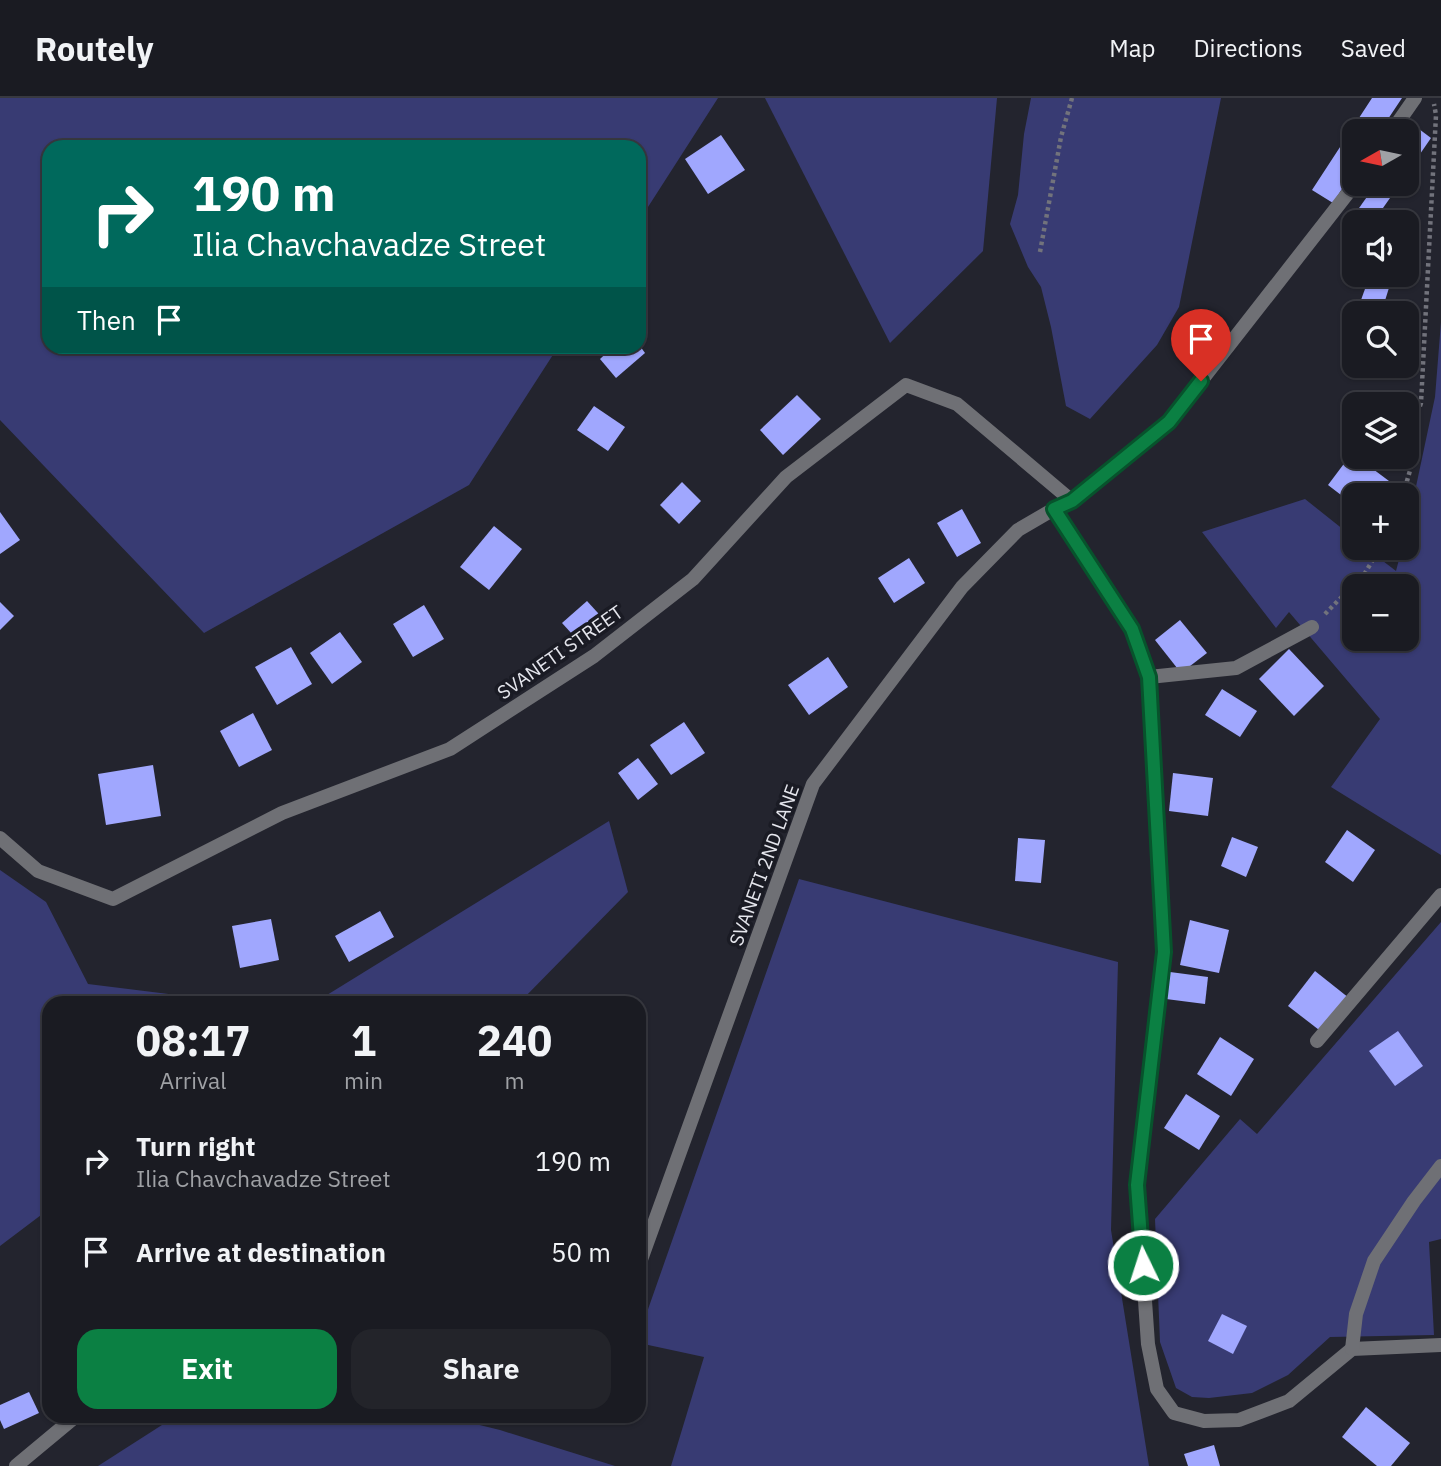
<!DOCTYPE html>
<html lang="en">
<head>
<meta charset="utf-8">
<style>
  body { margin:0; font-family:"IBM Plex Sans",sans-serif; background:#23242a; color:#f1f3f6; height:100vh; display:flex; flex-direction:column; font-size:26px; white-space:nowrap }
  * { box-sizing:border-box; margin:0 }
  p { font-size:23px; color:#9fa1a5 }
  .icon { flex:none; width:38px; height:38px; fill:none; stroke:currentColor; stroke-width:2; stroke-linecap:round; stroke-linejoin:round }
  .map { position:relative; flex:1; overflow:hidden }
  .side { position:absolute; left:42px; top:898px; width:604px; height:427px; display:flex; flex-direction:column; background:#1a1b22; border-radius:21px; box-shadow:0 2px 5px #0004,0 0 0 2px #383940 }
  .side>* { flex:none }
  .banner { position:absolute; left:42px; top:42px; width:604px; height:214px; border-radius:21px; box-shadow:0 2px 5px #0004,0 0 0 2px #383940; background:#00695c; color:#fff; overflow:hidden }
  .needle { width:46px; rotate:261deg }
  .buttons { position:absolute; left:1342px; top:21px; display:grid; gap:14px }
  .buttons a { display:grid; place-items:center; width:77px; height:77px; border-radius:14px; background:#1a1b22; box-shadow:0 2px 5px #0004,0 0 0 2px #383940; font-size:35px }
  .pin { position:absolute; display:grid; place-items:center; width:60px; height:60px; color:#fff; margin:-72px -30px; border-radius:50% 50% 50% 0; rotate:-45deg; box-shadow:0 0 7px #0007 }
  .pin .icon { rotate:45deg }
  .me { position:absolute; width:77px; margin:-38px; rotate:356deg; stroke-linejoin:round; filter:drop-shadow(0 0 5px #0008) }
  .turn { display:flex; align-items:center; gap:24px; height:147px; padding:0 35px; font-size:32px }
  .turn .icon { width:91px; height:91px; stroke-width:2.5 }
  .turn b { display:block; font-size:49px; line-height:60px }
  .then { display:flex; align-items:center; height:66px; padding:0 35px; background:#0003; gap:14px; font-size:26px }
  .eta { display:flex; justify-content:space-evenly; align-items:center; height:119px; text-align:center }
  .eta b { font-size:42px; font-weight:700; line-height:49px }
  .button { display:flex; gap:14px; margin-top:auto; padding:14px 35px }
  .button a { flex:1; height:80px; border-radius:21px; background:#0b8043; color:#fff; font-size:28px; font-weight:700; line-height:80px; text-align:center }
  .button a+a { background:#23242a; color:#f1f3f6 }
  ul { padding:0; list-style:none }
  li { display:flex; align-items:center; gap:21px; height:91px; padding:0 35px }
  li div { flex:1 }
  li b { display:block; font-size:26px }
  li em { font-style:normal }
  header { display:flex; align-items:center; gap:42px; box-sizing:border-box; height:98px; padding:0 35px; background:#1a1b22; border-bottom:2px solid #383940 }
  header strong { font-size:33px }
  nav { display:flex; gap:38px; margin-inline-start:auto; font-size:24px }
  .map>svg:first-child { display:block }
</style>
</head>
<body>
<header>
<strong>Routely</strong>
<nav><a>Map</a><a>Directions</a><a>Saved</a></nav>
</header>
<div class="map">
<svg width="1441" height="1368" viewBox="0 0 1441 1368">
  <rect width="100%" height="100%" fill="#23242e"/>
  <g fill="#383b73" fill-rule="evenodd">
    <polygon points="0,0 718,0 639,123 639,49 49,49 49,248 558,249 469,387 204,535 0,322"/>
    <polygon points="765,0 997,0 983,153 890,245"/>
    <polygon points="1031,0 1221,0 1179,209 1157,247 1090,321 1066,308 1051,229 1041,189 1028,169 1010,126 1018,97 1024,36"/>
    <path d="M1441,224V757L1331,689L1380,621L1289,514L1276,530L1202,434L1305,401L1354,440V450H1366L1396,473L1402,450H1407V431L1435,299ZM1354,488H1407V541H1354Z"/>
    <polygon points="609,723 628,794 519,905 314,905"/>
    <polygon points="0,772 46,804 88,886 241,905 49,905 49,1111 0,1148"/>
    <polygon points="799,781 1118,864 1111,1132 1149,1368 671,1368 704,1259 639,1245 639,1237"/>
    <polygon points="1441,824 1441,1141 1429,1144 1434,1237 1330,1239 1288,1277 1252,1295 1209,1300 1192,1299 1176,1290 1160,1244 1155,1121 1240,1021 1257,1036"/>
    <polygon points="176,1318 443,1318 500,1332 615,1368 98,1368"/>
  </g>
  <g fill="#a0a7fe">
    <polygon points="1372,0 1402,0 1380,33 1354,33 1354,72 1333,105 1312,92"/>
    <polygon points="1415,28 1431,40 1407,75 1407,41"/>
    <polygon points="721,37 745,72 708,96 685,61"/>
    <polygon points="1376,86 1400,86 1373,124 1358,124 1352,120"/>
    <polygon points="1370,177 1393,177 1383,209 1361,202"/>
    <polygon points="614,248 640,248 645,255 616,280 600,261"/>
    <polygon points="797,297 821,321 783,357 760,332"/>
    <polygon points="594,308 625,329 608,353 577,332"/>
    <polygon points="1352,355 1354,359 1357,359 1389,383 1378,397 1354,397 1354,407 1328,387"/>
    <polygon points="682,384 701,403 679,426 660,407"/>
    <polygon points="962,411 981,445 957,459 937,425"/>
    <polygon points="0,414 20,442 0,456"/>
    <polygon points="494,428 522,451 489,492 460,469"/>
    <polygon points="909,460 925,485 894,505 878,480"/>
    <polygon points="587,503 608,526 583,548 562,525"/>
    <polygon points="0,504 14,518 0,532"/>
    <polygon points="424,507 444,541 413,559 393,526"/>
    <polygon points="1180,522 1207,555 1181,575 1155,542"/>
    <polygon points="340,534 362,564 332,586 310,555"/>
    <polygon points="291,549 312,586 277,607 255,569"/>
    <polygon points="1289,551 1324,588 1294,618 1259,581"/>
    <polygon points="828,559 848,589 809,617 788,587"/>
    <polygon points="1222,591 1257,613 1240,639 1205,617"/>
    <polygon points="253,615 272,652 239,669 220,633"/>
    <polygon points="684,624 705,655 671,677 650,647"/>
    <polygon points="638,660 658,686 638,702 618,675"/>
    <polygon points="153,667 161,718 106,727 98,676"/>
    <polygon points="1173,675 1213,680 1208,718 1169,713"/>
    <polygon points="1347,732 1375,752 1353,784 1325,764"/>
    <polygon points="1232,739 1258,749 1246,779 1221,768"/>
    <polygon points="1018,740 1045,742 1041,785 1015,783"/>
    <polygon points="380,813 394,839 349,864 335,838"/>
    <polygon points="271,821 279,862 240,870 232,828"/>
    <polygon points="1190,822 1229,832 1219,875 1180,867"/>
    <polygon points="1315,873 1349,900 1323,935 1288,908"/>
    <polygon points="1170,874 1208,879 1205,906 1166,901"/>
    <polygon points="1398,933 1423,968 1395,988 1369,953"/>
    <polygon points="1220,939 1254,961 1231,998 1197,976"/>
    <polygon points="1186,996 1220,1018 1199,1052 1164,1030"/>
    <polygon points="1222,1216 1247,1228 1233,1256 1208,1243"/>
    <polygon points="29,1294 39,1315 4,1331 0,1322 0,1307"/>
    <polygon points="1366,1309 1410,1345 1391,1368 1377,1368 1342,1339"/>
    <polygon points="1214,1347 1220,1368 1188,1368 1184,1356"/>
  </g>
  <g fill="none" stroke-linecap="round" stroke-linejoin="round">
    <g stroke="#72737c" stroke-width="4.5" stroke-dasharray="3.5 3.5" stroke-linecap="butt">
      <polyline points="1040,154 1061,39 1072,0"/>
      <polyline points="1403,397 1411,369 1413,329 1421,305 1436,17 1434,6"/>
      <polyline points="1325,516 1365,475 1380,450"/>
    </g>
    <g stroke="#6f7075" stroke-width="14">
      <polyline points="1392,33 1415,0"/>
      <polyline points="1054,411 1132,531 1149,579 1164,854 1137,1087 1148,1246 1157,1291 1174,1315 1204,1323 1239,1322 1289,1303 1352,1251 1441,1247"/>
      <polyline points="1149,579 1236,570 1312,529"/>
      <polyline points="0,740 38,773 113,801 282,715 450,651 594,558 693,481 786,379 906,287 957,306 1072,403"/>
      <polyline points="1317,943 1441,797"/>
      <polyline points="639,1167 813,686 962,489 1018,432 1054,411 1072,403 1169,324 1355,86"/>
      <polyline points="1352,1251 1356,1216 1374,1163 1414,1103 1441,1068"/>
      <polyline points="16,1368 76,1318"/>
    </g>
  </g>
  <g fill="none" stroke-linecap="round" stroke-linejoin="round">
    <defs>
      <polyline id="route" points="1143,1167 1137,1087 1164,854 1149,579 1132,531 1054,411 1072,403 1169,324 1201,283"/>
    </defs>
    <use href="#route" stroke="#07532c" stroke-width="18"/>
    <use href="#route" stroke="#0b8043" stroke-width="12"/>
  </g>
  <g text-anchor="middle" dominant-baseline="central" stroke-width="7" stroke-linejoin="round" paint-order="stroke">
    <g font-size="19" fill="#e5e6ed" stroke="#1a1b24">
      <text transform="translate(560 554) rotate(-35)">SVANETI STREET</text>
      <text transform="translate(764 767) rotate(-70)">SVANETI 2ND LANE</text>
    </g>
  </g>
</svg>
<div class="buttons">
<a><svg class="needle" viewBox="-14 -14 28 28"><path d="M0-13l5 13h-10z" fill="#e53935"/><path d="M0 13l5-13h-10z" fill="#9fa1a5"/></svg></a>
<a><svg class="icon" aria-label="sound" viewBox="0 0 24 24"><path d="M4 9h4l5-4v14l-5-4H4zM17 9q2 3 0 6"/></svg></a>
<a><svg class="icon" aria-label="search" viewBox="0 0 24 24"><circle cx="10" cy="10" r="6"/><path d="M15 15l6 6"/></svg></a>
<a><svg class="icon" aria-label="layers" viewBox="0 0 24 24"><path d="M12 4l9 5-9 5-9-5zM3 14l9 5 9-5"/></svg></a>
<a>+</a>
<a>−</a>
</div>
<div class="pin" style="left:1201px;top:283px;background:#d93025"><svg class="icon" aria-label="arrive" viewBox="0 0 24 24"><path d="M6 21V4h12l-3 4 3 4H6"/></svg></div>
<svg class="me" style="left:1143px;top:1167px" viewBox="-20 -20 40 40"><circle r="17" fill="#0b8043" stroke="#fff" stroke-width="3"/><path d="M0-11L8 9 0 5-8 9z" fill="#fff"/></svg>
<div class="banner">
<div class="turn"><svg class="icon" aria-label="right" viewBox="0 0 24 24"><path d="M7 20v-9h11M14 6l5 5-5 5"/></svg><div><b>190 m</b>Ilia Chavchavadze Street</div></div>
<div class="then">Then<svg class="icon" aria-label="arrive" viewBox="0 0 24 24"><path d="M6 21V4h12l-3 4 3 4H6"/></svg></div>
</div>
<section class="side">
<div class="eta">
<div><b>08:17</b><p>Arrival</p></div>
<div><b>1</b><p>min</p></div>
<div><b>240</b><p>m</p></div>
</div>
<ul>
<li><svg class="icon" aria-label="right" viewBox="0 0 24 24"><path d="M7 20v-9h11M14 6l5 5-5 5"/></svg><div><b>Turn right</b><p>Ilia Chavchavadze Street</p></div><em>190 m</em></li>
<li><svg class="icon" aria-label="arrive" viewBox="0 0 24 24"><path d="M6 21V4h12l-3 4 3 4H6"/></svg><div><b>Arrive at destination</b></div><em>50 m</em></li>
</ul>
<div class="button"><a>Exit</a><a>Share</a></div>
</section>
</div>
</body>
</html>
